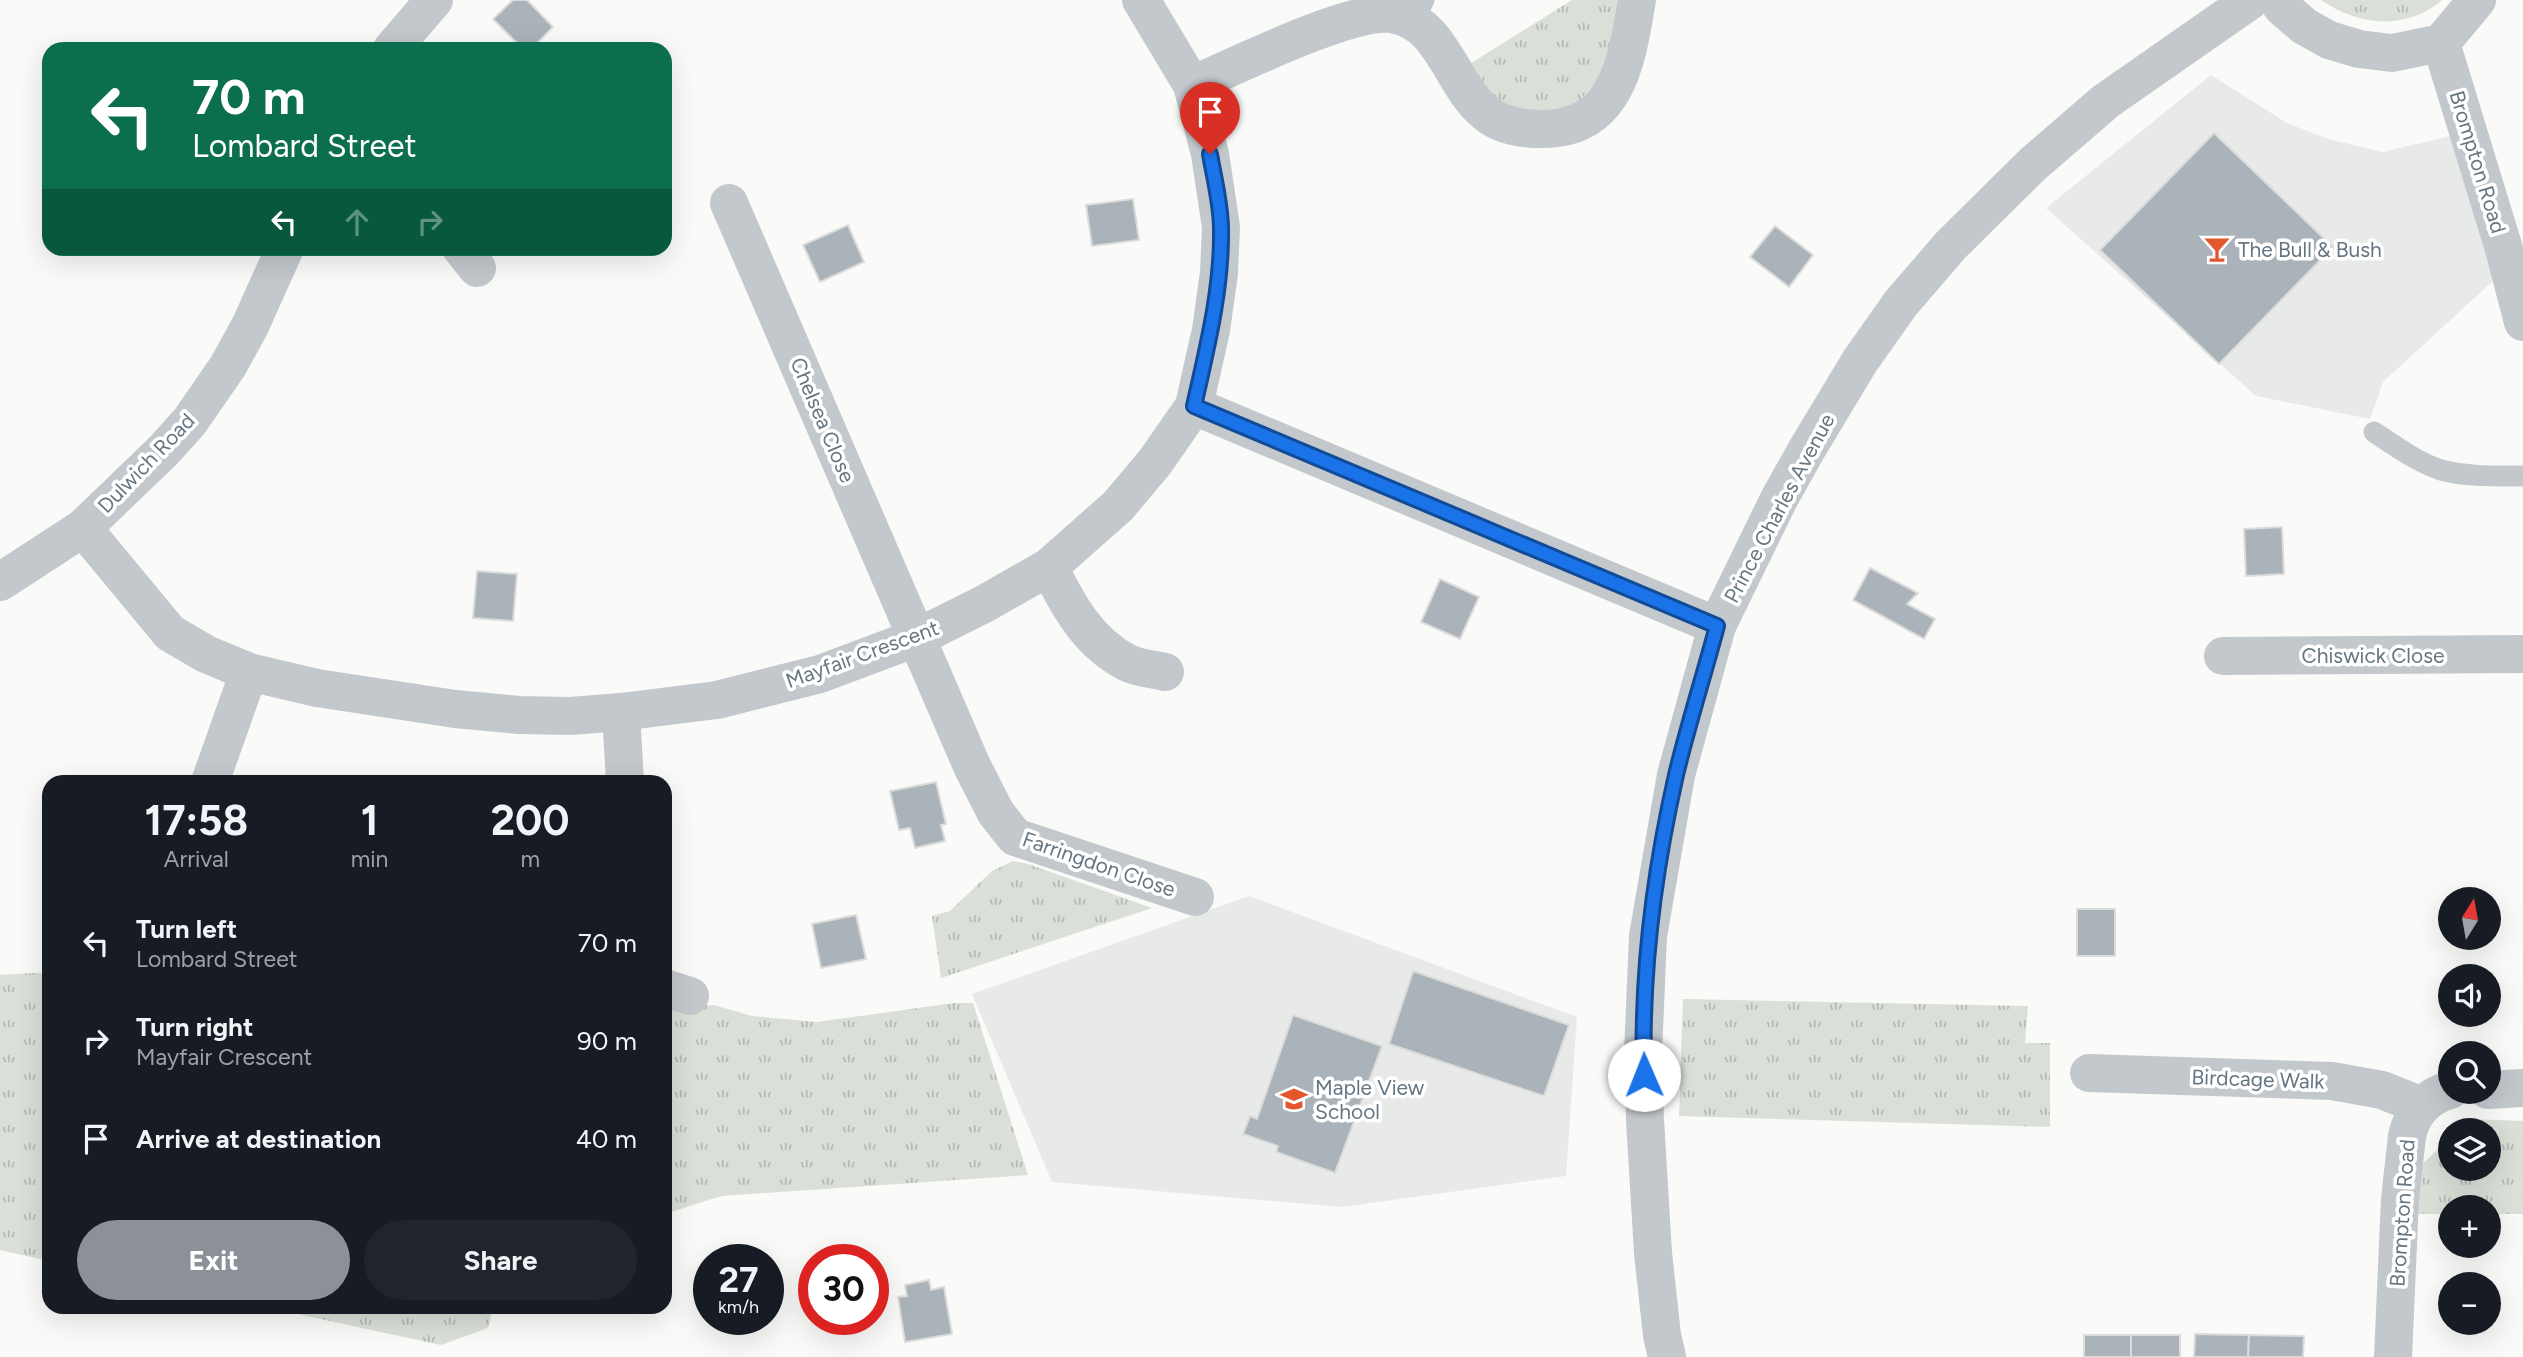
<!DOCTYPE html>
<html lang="en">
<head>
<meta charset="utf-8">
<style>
  body { margin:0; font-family:Figtree,sans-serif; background:#20242c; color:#f1f3f6; height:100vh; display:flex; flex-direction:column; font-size:26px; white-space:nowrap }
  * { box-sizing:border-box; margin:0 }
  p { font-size:23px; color:#9ea1a6 }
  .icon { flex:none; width:38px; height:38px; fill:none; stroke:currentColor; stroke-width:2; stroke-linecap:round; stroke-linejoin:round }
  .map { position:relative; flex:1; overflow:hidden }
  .side { position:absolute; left:42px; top:775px; width:630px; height:539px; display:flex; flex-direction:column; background:#171b24; border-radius:21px; box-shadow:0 7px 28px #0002 }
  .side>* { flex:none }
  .hud { position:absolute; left:42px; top:42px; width:630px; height:214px; border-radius:21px; box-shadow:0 7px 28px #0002; background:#0b6e4f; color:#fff; overflow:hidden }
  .needle { width:46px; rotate:11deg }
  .fabs { position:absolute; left:2438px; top:887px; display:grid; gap:14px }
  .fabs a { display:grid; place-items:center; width:63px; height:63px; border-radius:50%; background:#171b24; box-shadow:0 7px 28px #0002; font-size:35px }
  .speed { position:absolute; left:693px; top:1244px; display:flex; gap:14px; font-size:35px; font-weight:700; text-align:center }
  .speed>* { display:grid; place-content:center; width:91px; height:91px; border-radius:50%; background:#171b24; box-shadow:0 7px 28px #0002; line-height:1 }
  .speed small { font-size:18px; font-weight:400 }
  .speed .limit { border:10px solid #d22; background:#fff; color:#111 }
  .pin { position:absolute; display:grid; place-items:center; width:60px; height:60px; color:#fff; margin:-72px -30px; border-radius:50% 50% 50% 0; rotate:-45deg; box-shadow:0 0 7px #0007 }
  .pin .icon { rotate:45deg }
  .me { position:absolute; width:77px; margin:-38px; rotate:359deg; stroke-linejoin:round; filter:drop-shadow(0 0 5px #0008) }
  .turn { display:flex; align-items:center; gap:24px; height:147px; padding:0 35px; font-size:32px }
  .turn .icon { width:91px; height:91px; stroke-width:2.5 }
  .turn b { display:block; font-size:49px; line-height:60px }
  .lanes { display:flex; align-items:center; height:66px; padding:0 35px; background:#0003; justify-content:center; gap:35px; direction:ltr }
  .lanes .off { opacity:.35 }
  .eta { display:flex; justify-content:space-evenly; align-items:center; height:119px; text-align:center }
  .eta b { font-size:42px; font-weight:700; line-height:49px }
  .cta { display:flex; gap:14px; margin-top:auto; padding:14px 35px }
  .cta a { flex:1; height:80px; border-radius:42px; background:#8c9099; color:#fff; font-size:28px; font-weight:700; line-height:80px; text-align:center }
  .cta a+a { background:#20242c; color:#f1f3f6 }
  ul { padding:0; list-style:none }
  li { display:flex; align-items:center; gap:21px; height:98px; padding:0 35px }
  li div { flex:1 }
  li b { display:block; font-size:26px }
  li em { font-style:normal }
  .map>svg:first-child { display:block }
</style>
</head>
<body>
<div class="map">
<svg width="2523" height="1357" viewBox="0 0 2523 1357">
  <defs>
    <pattern id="grass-tufts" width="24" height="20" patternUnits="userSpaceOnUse" patternTransform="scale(1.75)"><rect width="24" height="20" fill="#dadfd7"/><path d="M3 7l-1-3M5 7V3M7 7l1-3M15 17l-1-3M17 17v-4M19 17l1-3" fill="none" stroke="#b4b9b4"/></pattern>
  </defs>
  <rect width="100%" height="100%" fill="#fafaf8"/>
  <g fill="#e8e9e9">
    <polygon points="2211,75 2287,123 2328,139 2383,152 2450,136 2495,279 2383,382 2370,419 2256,396 2046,208"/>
    <polygon points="1249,896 1577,1017 1566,1176 1342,1207 1052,1182 972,994"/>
  </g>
  <g fill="url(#grass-tufts)">
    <polygon points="1572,0 1619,0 1604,73 1581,99 1569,106 1550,111 1507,108 1490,97 1468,65"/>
    <path d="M2321,0H2442C2406,31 2358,26 2321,0Z"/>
    <polygon points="1013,861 1028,864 1152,908 941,978 932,916 950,911 992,871"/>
    <polygon points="33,973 49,973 49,1261 0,1250 0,975"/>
    <polygon points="1683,999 2028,1006 2025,1043 2050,1043 2050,1127 1679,1116"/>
    <polygon points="954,1003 973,1003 1028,1175 721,1196 665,1214 665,1008 714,1005 752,1016 817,1022"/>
    <polygon points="2470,1119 2523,1121 2523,1214 2489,1214 2488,1208 2450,1208 2450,1214 2413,1214 2417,1169 2450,1138 2450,1169 2488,1169 2488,1130 2458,1130"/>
    <polygon points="265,1307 493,1307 488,1328 441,1345"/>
  </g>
  <g fill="#aab3b9" stroke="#dcdcda" stroke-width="2">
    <polygon points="513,0 527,0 553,27 531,49 523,49 493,19"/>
    <polygon points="2214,133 2333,247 2219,364 2100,250"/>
    <polygon points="1133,199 1139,240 1092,246 1086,205"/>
    <polygon points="848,225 864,262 820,282 803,245"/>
    <polygon points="1775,226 1813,255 1789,287 1750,257"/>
    <polygon points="2282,527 2284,574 2246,576 2244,529"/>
    <polygon points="1870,568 1918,593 1907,604 1935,619 1924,639 1853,600"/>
    <polygon points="477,571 517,574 513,621 473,618"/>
    <polygon points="1440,579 1479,597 1460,639 1421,622"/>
    <polygon points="936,782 946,824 941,825 945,841 915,848 910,828 899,830 890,791"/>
    <rect x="2077" y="909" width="38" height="47"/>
    <polygon points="856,915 866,959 821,968 812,924"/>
    <polygon points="1413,971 1569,1025 1544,1096 1389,1044"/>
    <polygon points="1293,1015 1382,1046 1335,1173 1276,1152 1278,1146 1243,1134 1250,1116 1257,1119"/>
    <polygon points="929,1280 931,1290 944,1287 952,1334 905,1342 898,1297 907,1296 905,1285"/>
    <polygon points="2195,1334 2249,1335 2248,1357 2194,1357"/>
    <rect x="2084" y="1335" width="47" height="22"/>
    <rect x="2131" y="1335" width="49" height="22"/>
    <polygon points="2249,1335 2304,1336 2303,1357 2248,1357"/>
  </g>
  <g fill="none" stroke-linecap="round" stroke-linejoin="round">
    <g stroke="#c3c8cc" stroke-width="21">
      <polyline points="1414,20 1424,0"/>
      <path d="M2374,432C2395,446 2417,462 2441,470C2468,477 2496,476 2523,476"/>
    </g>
    <g stroke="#c3c8cc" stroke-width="38">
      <polyline points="2277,0 2282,7 2304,26 2329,40 2359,49 2392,53 2441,43 2477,0"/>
      <polyline points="2441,43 2504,249 2523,322"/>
      <polyline points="392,49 434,0"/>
      <path d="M1192,85C1234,67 1350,9 1391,14C1444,22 1449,83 1486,113C1500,125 1522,129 1541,129C1618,130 1627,59 1637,0"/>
      <polyline points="729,203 972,766 996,813 1015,837 1195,897"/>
      <polyline points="461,248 477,268"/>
      <polyline points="1194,406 1717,626"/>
      <polyline points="83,528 170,633 206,654 249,672 317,688 455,709 519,715 570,716 621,712 717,700 820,674 916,638 984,604 1049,567 1118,506 1155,462 1194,406 1211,330 1219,273 1221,227 1210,154 1192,85 1141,0"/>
      <path d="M1049,567C1068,605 1088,643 1128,663C1138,668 1153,669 1165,672"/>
      <polyline points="0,582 83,528 164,450 190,421 228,366 250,326 285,248"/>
      <polyline points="2223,656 2523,654"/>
      <polyline points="621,712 625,782"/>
      <polyline points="210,782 249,672"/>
      <polyline points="665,988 690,996"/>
      <polyline points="2089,1073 2332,1081 2382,1090 2422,1106"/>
      <polyline points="2488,1090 2523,1088"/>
      <polyline points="1667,1357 1662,1335 1653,1253 1645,1120 1643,1053 1648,936 1676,775 1717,626 1779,499 1807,449 1860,361 1901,303 1951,245 2033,164 2106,101 2251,0"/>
      <path d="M2393,1357L2400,1199L2407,1136C2412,1113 2427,1096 2450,1090"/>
    </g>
  </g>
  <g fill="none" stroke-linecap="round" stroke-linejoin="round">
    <defs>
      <path id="route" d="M1210,154C1214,178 1221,204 1221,229C1222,289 1207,348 1194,406L1717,626C1704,675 1688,725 1676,775C1654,872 1641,974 1644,1075"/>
    </defs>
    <use href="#route" stroke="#114b97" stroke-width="18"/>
    <use href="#route" stroke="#1a73e8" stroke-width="12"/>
  </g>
  <defs>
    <symbol id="bar-bare" viewBox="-9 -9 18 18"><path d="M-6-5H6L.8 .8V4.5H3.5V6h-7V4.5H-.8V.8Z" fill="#e4572e" stroke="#fff" stroke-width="2.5" paint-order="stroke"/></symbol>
    <symbol id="school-bare" viewBox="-9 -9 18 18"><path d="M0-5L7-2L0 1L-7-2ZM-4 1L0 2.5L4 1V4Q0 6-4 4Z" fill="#e4572e" stroke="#fff" stroke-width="2.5" paint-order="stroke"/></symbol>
  </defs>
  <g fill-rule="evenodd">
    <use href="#bar-bare" x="2198" y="230" width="38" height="38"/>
    <use href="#school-bare" x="1275" y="1080" width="38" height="38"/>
  </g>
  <g text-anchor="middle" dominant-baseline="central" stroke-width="7" stroke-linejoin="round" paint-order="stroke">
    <g font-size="21" fill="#657683" stroke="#fff">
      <text transform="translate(2478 162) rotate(73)">Brompton Road</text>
      <text transform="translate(823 420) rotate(67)">Chelsea Close</text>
      <text transform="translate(146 463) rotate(-46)">Dulwich Road</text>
      <text transform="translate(1779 508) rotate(-62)">Prince Charles Avenue</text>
      <text transform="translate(862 654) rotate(-20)">Mayfair Crescent</text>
      <text x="2373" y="655">Chiswick Close</text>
      <text transform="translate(1099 864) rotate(19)">Farringdon Close</text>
      <text transform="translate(2258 1079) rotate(2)">Birdcage Walk</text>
      <text transform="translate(2402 1213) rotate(-86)">Brompton Road</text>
    </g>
    <g font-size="21" fill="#657683" stroke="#fff" text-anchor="start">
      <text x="2238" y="249">The Bull &amp; Bush</text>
      <text x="1315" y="1087">Maple View<tspan x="1315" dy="24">School</tspan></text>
    </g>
  </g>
</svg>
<div class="fabs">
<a><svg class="needle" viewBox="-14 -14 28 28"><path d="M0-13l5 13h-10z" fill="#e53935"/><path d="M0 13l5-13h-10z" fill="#9ea1a6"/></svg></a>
<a><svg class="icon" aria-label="sound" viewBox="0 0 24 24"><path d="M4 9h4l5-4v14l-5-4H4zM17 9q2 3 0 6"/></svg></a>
<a><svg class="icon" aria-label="search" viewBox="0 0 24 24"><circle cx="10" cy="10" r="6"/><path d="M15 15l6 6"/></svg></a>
<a><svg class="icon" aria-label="layers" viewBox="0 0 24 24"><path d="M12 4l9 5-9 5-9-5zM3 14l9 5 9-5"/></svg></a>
<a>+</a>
<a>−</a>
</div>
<div class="speed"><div>27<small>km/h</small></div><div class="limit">30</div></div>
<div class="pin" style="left:1210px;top:154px;background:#d93025"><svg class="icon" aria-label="arrive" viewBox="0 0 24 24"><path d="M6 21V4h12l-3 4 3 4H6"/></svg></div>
<svg class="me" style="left:1644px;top:1075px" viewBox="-20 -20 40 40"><circle r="19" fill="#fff"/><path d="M0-13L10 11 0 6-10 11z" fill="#1a73e8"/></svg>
<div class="hud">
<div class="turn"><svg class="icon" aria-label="left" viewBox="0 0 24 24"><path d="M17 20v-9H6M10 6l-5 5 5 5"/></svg><div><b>70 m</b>Lombard Street</div></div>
<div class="lanes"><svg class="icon" aria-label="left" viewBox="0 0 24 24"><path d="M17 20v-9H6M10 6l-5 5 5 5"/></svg><svg class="icon off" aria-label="ahead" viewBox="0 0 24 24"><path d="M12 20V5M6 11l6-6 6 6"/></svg><svg class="icon off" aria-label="right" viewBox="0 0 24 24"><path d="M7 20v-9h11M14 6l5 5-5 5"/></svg></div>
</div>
<section class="side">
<div class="eta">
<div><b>17:58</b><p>Arrival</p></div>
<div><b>1</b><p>min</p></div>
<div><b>200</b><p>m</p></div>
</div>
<ul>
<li><svg class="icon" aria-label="left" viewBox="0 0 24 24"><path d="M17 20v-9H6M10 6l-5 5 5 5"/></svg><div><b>Turn left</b><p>Lombard Street</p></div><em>70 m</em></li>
<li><svg class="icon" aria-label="right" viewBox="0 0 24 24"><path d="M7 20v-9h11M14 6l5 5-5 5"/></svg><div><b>Turn right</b><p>Mayfair Crescent</p></div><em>90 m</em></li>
<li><svg class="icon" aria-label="arrive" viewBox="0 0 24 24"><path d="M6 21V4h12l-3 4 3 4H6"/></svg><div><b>Arrive at destination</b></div><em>40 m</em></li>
</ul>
<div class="cta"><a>Exit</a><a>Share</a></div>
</section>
</div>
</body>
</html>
